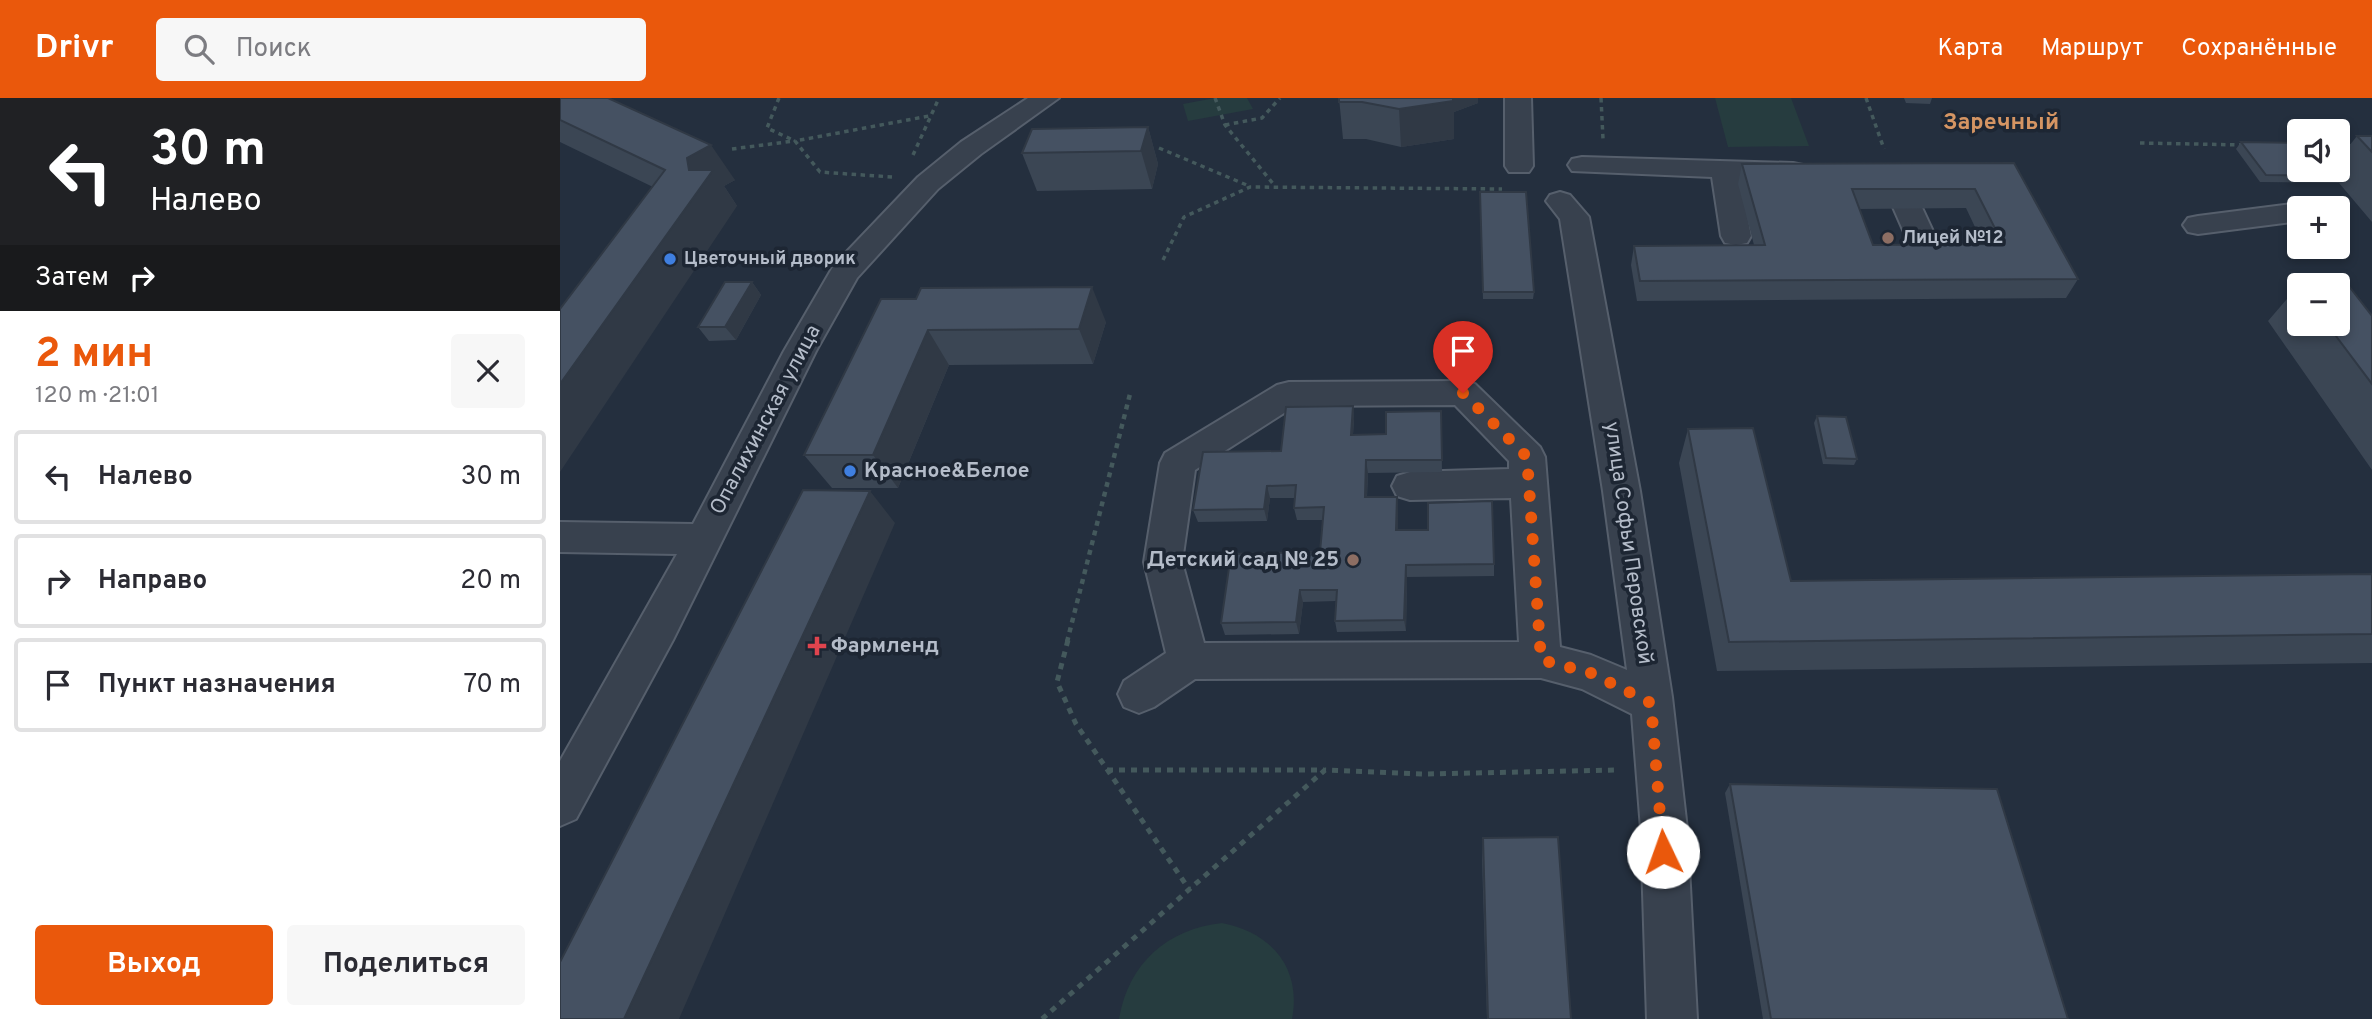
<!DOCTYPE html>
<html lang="ru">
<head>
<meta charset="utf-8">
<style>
  body { margin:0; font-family:Overpass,sans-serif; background:#f7f7f7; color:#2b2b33; height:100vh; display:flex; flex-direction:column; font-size:26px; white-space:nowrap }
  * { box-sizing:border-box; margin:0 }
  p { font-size:23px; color:#7c7c81 }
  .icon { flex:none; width:38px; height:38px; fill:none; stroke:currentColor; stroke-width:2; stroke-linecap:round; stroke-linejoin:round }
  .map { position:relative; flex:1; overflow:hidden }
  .sheet { display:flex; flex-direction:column; background:#fff; width:560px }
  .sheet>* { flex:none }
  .hud { background:#202124; color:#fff; overflow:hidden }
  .fabs { position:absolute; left:1727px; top:21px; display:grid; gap:14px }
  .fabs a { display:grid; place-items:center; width:63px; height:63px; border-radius:7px; background:#fff; box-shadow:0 4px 10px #0003; font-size:35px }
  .pin { position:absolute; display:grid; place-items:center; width:60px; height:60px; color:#fff; margin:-72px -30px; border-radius:50% 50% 50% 0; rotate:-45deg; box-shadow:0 0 7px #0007 }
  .pin .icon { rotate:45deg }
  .me { position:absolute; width:77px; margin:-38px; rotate:357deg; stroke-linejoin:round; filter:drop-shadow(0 0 5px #0008) }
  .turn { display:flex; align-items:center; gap:24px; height:147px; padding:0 35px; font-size:32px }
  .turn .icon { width:91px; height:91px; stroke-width:2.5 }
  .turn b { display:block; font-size:49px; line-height:60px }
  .then { display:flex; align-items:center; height:66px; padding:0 35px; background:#0003; gap:14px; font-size:26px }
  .round { display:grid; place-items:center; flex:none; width:74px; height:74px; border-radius:7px; background:#f7f7f7 }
  .overview { display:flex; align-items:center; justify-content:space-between; height:119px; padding:0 35px }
  h1 { font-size:42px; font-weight:700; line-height:52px; color:#ea580c }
  .action { display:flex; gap:14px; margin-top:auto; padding:14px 35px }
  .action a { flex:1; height:80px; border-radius:7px; background:#ea580c; color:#fff; font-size:28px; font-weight:700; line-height:80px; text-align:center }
  .action a+a { background:#f7f7f7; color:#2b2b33 }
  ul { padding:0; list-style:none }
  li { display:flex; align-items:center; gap:21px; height:94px; margin:0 14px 10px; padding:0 21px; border:4px solid #e1e1e2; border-radius:7px }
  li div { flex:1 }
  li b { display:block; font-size:26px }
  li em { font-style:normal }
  header { display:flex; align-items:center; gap:42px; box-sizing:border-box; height:98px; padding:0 35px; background:#ea580c; color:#fff }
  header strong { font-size:33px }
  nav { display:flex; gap:38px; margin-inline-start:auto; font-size:24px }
  .search { width:490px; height:63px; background:#f7f7f7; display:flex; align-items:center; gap:18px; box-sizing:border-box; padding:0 24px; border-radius:7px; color:#7c7c81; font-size:26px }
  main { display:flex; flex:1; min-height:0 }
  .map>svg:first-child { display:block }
</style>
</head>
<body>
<header>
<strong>Drivr</strong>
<div class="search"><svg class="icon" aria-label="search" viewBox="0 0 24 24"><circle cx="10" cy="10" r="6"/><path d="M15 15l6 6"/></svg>Поиск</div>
<nav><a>Карта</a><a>Маршрут</a><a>Сохранённые</a></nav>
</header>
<main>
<section class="sheet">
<div class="hud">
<div class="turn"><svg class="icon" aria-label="left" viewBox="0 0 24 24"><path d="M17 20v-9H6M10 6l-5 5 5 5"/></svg><div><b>30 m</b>Налево</div></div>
<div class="then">Затем<svg class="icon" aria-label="right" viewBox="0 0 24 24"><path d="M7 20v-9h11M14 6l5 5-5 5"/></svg></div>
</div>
<div class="overview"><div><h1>2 мин</h1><p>120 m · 21:01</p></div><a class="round"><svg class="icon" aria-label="close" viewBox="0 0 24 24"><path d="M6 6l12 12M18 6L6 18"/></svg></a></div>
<ul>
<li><svg class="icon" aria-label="left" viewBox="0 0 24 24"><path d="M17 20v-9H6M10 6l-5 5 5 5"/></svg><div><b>Налево</b></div><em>30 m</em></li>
<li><svg class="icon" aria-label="right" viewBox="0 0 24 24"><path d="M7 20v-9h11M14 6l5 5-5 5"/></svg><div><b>Направо</b></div><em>20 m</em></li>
<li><svg class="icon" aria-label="arrive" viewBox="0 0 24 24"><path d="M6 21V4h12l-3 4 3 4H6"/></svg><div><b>Пункт назначения</b></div><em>70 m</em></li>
</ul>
<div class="action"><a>Выход</a><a>Поделиться</a></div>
</section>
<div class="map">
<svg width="1812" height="921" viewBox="0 0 1812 921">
  <rect width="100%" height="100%" fill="#242f3e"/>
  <g fill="#263c3f">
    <polygon points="655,0 687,0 693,11 628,23 623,6"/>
    <polygon points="1155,0 1231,0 1249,48 1168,49"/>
    <path d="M662,825C710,834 742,869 732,921H559C568,866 607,831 662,825Z"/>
  </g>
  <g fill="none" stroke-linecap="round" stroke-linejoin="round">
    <defs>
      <g id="minor">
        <polygon points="468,0 499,0 421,56 378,91 297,180 256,253 113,542 16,721 0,728 0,663 117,456 0,454 0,424 133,426 224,253 274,167 358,79 401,44"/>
        <polygon points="945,0 971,0 973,68 969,74 949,74 945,68"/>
        <polygon points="1022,59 1233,65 1243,67 1247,73 1243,79 1180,80 1191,138 1187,145 1176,147 1165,145 1161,138 1152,79 1012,73 1008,67 1012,61"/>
        <polygon points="1332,67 1342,69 1346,75 1384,157 1380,164 1369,167 1358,164 1354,157 1318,75 1322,69"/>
        <path d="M1000,94L1010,97L1029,119L1080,393L1112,599L1127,731L1137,921H1087L1081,731L1072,616L1022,591L981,580L635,581L594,609L579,615L564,609L558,596L564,583L606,555L584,464L600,365L605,355L717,287L729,284L903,283L915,286L980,349L985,359L1000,549L1031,557L1067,572L1043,393L1000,121L986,103L990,97ZM895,307L949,363V371L850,374L837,378L832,388L837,398L850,402L951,400L959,544L644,545L622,464L635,372L735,308Z"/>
        <polygon points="1740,105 1752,110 1740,110 1740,123 1638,136 1628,134 1623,127 1628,120 1638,118"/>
      </g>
    </defs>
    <use href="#minor" stroke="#565f6c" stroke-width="4"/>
    <g stroke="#44595c" stroke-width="3.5" stroke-dasharray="4.5 4.5" stroke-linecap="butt">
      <polyline points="219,0 207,30 235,43"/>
      <polyline points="655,0 665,27 715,88"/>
      <polyline points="1041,0 1043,41"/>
      <polyline points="1306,0 1324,51"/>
      <polyline points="665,27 702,20 720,0"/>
      <polyline points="1580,45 1685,47"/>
      <polyline points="1778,48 1791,48"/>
      <polyline points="599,50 689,88"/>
      <polyline points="172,51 234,43"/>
      <polyline points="353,57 379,0"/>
      <polyline points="332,79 260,74 235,43 369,18"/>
      <polyline points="603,162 624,119 690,89 942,91"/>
    </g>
    <polyline stroke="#44595c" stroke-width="4.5" stroke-dasharray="5 5" stroke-linecap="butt" points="507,544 571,292"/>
    <g stroke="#44595c" stroke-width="5" stroke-dasharray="6 6" stroke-linecap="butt">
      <polyline points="508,542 497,584 516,626 629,791"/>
      <polyline points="547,672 764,672"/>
      <polyline points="482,921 765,672 863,676 1059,672"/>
    </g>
    <use href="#minor" fill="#38414e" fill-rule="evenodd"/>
  </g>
  <g fill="#3b4654" fill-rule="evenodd">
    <polygon points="0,0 175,82 164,88 177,108 93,89 0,44"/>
    <polygon points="779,0 918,0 918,5 894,14 894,41 841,49 806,41 783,41"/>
    <polygon points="1344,0 1372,0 1370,6 1346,5"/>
    <polygon points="588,29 598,66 592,91 477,93 462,55"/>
    <polygon points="1797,38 1812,38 1812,124 1779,85 1700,84 1676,51 1681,44 1778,72 1778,54 1781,58"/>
    <path d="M1454,65L1518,181L1506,200L1077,203L1071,167L1074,148L1194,147L1178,86L1182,66ZM1406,110L1423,146L1313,147L1299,111Z"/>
    <polygon points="920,94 974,194 973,201 923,201"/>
    <polygon points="192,184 201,197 176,242 149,243 138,229"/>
    <polygon points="1738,188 1740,188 1740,226 1778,226 1812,218 1812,372 1708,223"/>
    <polygon points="356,201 546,224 533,266 389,267 338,390 272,390 244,357"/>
    <polygon points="793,308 794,321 793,337 826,336 881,313 882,374 808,375 807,399 837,399 838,432 934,466 934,478 847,479 846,533 777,534 775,523 776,503 743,504 739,536 665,537 661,525 760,454 763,422 737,422 734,410 735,400 710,400 707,423 638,424 633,412 721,353"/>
    <polygon points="1257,318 1297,361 1294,367 1263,366 1254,325"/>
    <polygon points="1128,331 1231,483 1812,476 1812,565 1157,573 1119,365"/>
    <polygon points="1170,686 1508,921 1203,921 1165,695"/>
    <polygon points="923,740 1011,921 927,921 922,762"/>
  </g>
  <g fill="#303945">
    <polygon points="893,0 918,0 918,5 894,14 894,41 841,49 839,11"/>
    <polygon points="588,29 598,66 592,91 581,53"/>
    <polygon points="151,47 175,82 164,88 177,108 0,374 0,286 129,72 127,60"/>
    <polygon points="192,184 201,197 176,242 165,229"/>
    <polygon points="532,189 546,224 533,266 519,231"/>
    <polygon points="368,232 389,267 338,390 313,357"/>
    <polygon points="793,308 794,321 792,350 791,337"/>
    <polygon points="806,362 808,375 806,412 805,399"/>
    <polygon points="707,388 710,400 707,423 704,411"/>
    <polygon points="310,393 335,425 119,921 64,921"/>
    <polygon points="837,399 838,411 838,444 836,432"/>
    <polygon points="846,467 847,479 846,533 844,522"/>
    <polygon points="740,492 743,504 739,536 736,524"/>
  </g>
  <g fill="#455162" stroke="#303945" stroke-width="2" fill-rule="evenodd">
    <polygon points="0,0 48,0 151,47 127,60 129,72 153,72 0,286 0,211 105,72 0,22"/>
    <polygon points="779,0 893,0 893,3 839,11 802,4 779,4"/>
    <polygon points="588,29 581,53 462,55 472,31"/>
    <polygon points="1797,38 1812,38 1812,54"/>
    <polygon points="1681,44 1740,45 1740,72 1778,71 1784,78 1706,77"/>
    <path d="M1454,65L1518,181L1080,183L1074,148L1205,147L1182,66ZM1292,91H1415L1443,146L1313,147Z"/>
    <polygon points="920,94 966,94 974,194 923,194"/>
    <polygon points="165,184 192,184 165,229 138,229"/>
    <polygon points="1778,187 1788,187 1812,218 1812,286 1767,226 1778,226"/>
    <polygon points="532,189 519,231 368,232 313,357 244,357 321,201 356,201 361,190"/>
    <polygon points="793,308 791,337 826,336 826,314 881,313 882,362 806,362 805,399 837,399 836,432 868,432 868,405 932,403 934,466 846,467 844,522 775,523 777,492 740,492 736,524 661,525 671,456 760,454 764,409 734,410 736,387 707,388 704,411 633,412 643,354 721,353 726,309"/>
    <polygon points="1257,318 1286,319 1297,361 1266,360"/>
    <polygon points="1193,330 1231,483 1812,476 1812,536 1169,544 1128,331"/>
    <polygon points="243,392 310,393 64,921 0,921 0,864"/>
    <polygon points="1170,686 1437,691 1508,921 1211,921"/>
    <polygon points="998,739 1011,921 928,921 923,740"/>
  </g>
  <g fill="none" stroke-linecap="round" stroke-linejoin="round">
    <polyline stroke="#ea580c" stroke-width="12" stroke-dasharray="0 21.6" points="903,295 967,359 981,562 1031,575 1091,605 1103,754"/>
  </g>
  <g fill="#8d6e63" stroke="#1d2633" stroke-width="2.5">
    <circle cx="1328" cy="140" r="7"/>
    <circle cx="793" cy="462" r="7"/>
  </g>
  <g fill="#3f7fe0" stroke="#1d2633" stroke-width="2.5">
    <circle cx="110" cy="161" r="7"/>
    <circle cx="290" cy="373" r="7"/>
  </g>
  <path fill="#e0444e" stroke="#1d2633" stroke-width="2.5" d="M253.5 537.5h7v7h7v7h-7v7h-7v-7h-7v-7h7z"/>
  <g text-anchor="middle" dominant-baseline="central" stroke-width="7" stroke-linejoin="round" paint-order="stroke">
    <g font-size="18" font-weight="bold" fill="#b4bcc9" stroke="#1d2633" text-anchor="start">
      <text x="1342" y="140">Лицей №12</text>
      <text x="124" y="161">Цветочный дворик</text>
    </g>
    <g font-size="21" fill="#b4bcc9" stroke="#1d2633">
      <text transform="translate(206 322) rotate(-62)">Опалихинская улица</text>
      <text transform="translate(1068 445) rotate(82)">улица Софьи Перовской</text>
    </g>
    <g font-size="21" font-weight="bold" fill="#b4bcc9" stroke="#1d2633" text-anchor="start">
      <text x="304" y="373">Красное&amp;Белое</text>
      <text x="779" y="462" text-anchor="end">Детский сад № 25</text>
      <text x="271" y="548">Фармленд</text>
    </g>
    <g font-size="23" font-weight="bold" fill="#d59563" stroke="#1d2633">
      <text x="1441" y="25">Заречный</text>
    </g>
  </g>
</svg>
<div class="fabs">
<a><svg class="icon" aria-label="sound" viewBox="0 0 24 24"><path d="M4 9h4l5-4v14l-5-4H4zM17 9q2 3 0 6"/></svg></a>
<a>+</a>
<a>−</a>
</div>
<div class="pin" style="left:903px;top:295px;background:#d93025"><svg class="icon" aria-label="arrive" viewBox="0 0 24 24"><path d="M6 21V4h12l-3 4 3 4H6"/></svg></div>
<svg class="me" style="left:1103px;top:754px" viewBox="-20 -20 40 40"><circle r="19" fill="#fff"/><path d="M0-13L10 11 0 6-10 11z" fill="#ea580c"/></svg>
</div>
</main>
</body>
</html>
